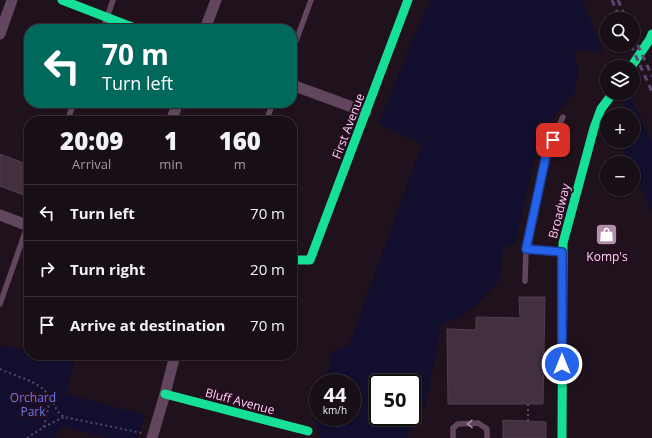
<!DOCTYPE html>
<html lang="en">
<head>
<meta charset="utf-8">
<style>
  body { margin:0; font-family:"Open Sans",sans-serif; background:#21171e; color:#f1f3f6; height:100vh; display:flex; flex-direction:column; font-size:15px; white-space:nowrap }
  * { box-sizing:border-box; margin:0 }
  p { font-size:13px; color:#9f9ca0 }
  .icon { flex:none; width:22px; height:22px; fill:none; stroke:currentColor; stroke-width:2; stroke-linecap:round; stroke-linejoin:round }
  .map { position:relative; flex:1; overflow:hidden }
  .drawer { position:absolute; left:24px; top:116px; width:273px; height:244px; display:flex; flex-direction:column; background:#180e15; border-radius:16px; box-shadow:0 1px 3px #0004,0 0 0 1px #362e34 }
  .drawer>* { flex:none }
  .guide { position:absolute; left:24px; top:24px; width:273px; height:84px; border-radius:16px; box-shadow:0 1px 3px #0004,0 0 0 1px #362e34; background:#00695c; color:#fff; overflow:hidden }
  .fabs { position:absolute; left:600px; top:12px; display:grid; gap:8px }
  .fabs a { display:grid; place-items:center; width:40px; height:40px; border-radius:50%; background:#180e15; box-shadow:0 1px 3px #0004,0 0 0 1px #362e34; font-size:20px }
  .speed { position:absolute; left:309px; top:374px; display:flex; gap:8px; font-size:20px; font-weight:700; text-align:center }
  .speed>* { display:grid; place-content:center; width:52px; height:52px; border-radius:50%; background:#180e15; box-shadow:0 1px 3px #0004,0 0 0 1px #362e34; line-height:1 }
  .speed small { font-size:10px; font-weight:400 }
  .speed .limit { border:2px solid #111; border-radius:6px; background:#fff; color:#111 }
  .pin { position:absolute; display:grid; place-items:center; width:34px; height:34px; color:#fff; margin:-17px; border-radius:8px; box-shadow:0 2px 6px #0006 }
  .me { position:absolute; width:44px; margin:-22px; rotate:0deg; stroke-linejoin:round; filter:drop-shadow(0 0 3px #0008) }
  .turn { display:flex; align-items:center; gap:14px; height:84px; padding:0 12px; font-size:18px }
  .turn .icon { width:52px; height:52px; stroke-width:2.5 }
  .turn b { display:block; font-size:28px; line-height:34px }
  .eta { display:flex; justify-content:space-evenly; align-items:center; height:68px; text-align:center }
  .eta b { font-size:24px; font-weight:800; line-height:28px }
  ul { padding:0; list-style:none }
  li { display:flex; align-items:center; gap:12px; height:56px; padding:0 12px; border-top:1px solid #362e34 }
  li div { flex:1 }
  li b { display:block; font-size:15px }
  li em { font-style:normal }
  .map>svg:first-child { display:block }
</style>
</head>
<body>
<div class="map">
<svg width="652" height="438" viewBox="0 0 652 438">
  <rect width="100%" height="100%" fill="#20121c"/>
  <g fill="#120f2e" fill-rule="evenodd">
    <path d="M430,0H583L603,53L574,50L578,70L575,92L551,120L535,156L515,244L503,247L500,280L477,304L462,316L441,325L426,404L408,434V438H320L316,423L318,415V417H352V383H325L332,352L349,345L422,144L378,124ZM378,383H412V417H378Z"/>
    <polygon points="630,94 652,143 652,211 633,172 633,163 629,163 618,141 633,141 633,115 617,115"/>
    <polygon points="0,346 29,350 29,355 61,355 75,357 66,394 145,415 138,438 108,438 60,426 56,438 0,438"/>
  </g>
  <g fill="#42303e" stroke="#553c4e">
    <polygon points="0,154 29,165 29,187 26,196 0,186"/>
    <polygon points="519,297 545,297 543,404 448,404 447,329 476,330 476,317 520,318"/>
    <polygon points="503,420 546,422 546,438 503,438"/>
  </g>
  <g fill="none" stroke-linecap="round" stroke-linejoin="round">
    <g stroke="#594768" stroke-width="2" stroke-dasharray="2 3" stroke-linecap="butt">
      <path d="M0,369C16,377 35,379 48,394C55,402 53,409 64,417L142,433"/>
      <polyline points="528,421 528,404"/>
      <polyline points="44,427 50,399"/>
      <polyline points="27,438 44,427 64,417"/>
    </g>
    <g stroke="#61465e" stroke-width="5.5">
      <polyline points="103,29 113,0"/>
      <polyline points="292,52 311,0"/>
      <polyline points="67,121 74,103"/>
      <polyline points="266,121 273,103"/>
      <polyline points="526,249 547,151 563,117"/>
      <polyline points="525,281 526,249 562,252"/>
      <polyline points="0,304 28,224"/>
      <polyline points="453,438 453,428 458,424 478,423 487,429 487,438"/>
    </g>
    <g stroke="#61465e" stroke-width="11">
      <polyline points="205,29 216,0"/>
      <polyline points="0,34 12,0"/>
      <polyline points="292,85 366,112"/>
      <polyline points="171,121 178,103"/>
      <polyline points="0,215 29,226"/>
      <polyline points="152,438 165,394 175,355"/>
    </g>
    <g stroke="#16e098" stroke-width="9">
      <polyline points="62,0 137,29"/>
      <polyline points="631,67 650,39 652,34"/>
      <polyline points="292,260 310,260 408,0"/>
      <polyline points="165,394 308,431"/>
      <polyline points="562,438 563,243 594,128 601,109 613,93"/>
    </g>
    <g stroke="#5c4572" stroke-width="3" stroke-dasharray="6 5" stroke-linecap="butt">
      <polyline points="612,0 620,19"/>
      <polyline points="618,0 626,19"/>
      <polyline points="633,35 652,76"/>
      <polyline points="631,45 652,92"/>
    </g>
  </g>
  <defs><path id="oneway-chevron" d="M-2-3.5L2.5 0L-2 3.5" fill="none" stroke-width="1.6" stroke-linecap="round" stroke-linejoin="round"/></defs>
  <use stroke="#b08caa" href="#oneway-chevron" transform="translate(470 424) rotate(179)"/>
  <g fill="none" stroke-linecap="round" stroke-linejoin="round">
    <defs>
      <polyline id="route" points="553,140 547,151 526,249 562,252 562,364"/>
    </defs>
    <use href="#route" stroke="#184099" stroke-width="10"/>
    <use href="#route" stroke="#2563eb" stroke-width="7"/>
  </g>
  <defs>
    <symbol id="shop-square" viewBox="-11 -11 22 22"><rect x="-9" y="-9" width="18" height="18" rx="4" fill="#b18eaa" stroke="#260c1f"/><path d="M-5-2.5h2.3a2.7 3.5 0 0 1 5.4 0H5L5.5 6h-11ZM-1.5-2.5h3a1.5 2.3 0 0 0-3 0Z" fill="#fff"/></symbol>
  </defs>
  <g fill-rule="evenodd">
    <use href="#shop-square" x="594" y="222" width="25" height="25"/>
  </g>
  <g text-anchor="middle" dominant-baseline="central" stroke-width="4" stroke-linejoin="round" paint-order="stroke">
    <g font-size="12" fill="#ffd1f6" stroke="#260c1f">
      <text transform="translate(348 126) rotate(-69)">First Avenue</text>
      <text transform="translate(559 211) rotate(-76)">Broadway</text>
      <text transform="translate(240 401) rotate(15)">Bluff Avenue</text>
    </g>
    <g font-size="12" fill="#ffd1f6" stroke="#260c1f">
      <text x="607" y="256">Komp's</text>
    </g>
    <g font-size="12" fill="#627aee" stroke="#260c1f">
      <text x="33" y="397">Orchard<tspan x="33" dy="14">Park</tspan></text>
    </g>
  </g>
</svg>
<div class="fabs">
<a><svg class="icon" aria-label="search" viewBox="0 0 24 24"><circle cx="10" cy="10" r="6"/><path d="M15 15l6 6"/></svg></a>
<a><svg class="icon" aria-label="layers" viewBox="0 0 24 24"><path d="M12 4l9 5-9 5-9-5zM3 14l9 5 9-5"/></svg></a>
<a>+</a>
<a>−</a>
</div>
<div class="speed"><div>44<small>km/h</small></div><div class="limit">50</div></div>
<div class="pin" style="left:553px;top:140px;background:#d93025"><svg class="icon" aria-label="arrive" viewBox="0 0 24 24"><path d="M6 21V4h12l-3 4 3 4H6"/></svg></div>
<svg class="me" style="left:562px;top:364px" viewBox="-20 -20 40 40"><circle r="17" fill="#2563eb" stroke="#fff" stroke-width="3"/><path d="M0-11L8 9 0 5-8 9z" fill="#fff"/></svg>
<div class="guide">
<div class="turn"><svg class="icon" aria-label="left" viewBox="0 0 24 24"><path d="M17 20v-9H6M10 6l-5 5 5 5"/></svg><div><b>70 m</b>Turn left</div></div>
</div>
<section class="drawer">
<div class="eta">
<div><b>20:09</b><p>Arrival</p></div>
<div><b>1</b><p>min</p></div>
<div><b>160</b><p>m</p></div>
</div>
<ul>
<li><svg class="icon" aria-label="left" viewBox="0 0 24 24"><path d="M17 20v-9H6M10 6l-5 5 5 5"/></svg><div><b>Turn left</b></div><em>70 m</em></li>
<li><svg class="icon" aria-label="right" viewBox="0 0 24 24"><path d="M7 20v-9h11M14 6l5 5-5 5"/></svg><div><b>Turn right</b></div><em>20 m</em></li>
<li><svg class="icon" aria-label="arrive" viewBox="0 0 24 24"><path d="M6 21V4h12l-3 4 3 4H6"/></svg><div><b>Arrive at destination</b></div><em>70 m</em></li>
</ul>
</section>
</div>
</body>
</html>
